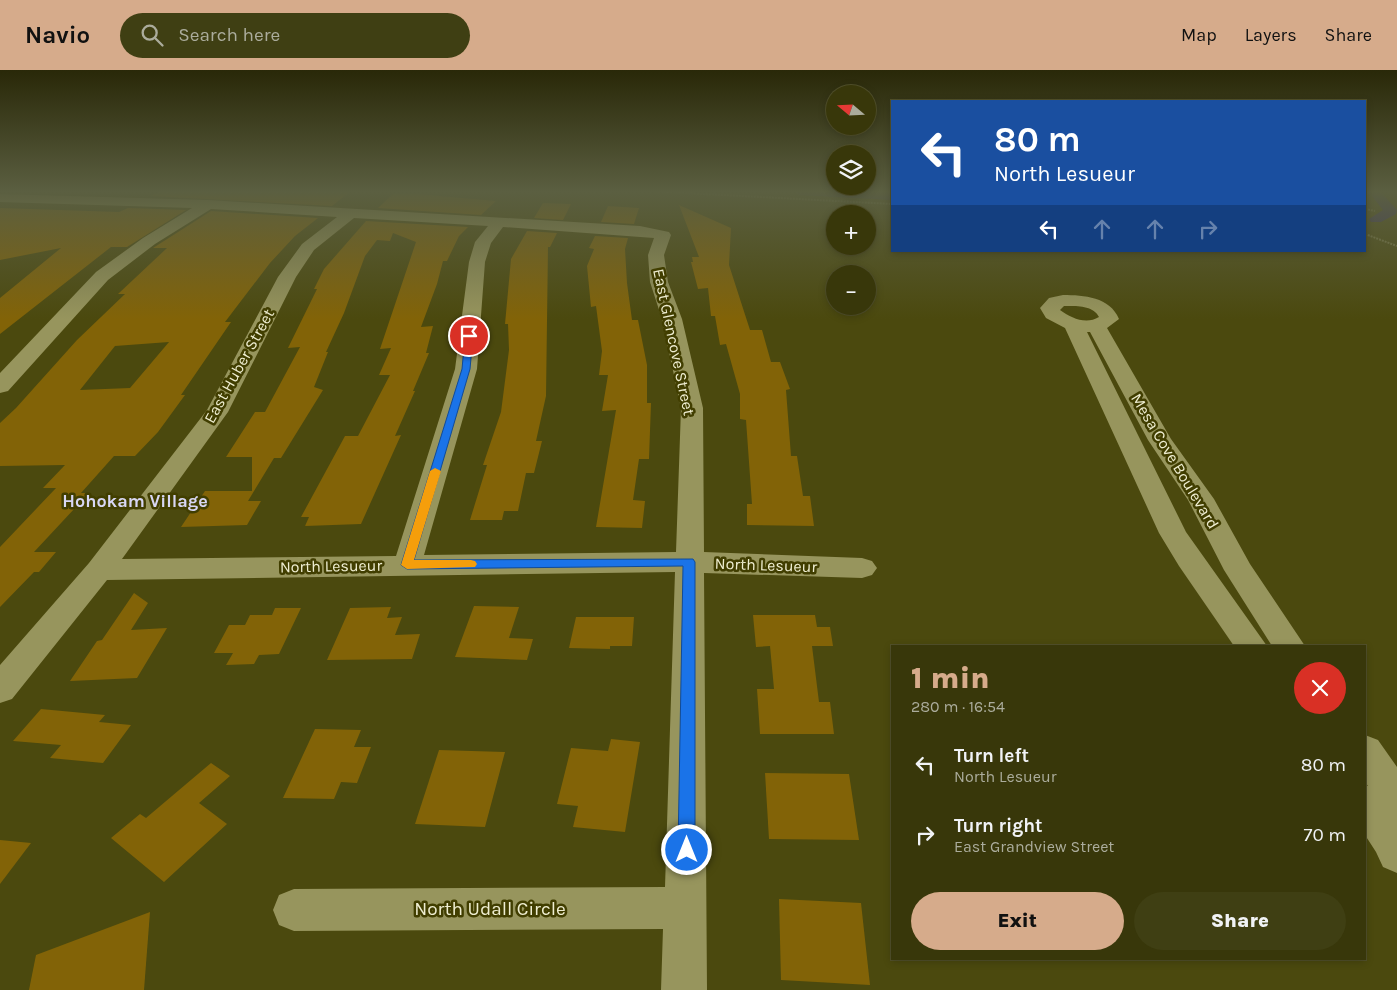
<!DOCTYPE html>
<html lang="en">
<head>
<meta charset="utf-8">
<style>
  body { margin:0; font-family:Karla,sans-serif; background:#3f3f13; color:#f1f3f6; height:100vh; display:flex; flex-direction:column; font-size:19px; white-space:nowrap }
  * { box-sizing:border-box; margin:0 }
  p { font-size:16px; color:#abac9c }
  .icon { flex:none; width:28px; height:28px; fill:none; stroke:currentColor; stroke-width:2; stroke-linecap:round; stroke-linejoin:round }
  .map { position:relative; flex:1; overflow:hidden }
  .panel { position:absolute; left:891px; top:575px; width:475px; height:315px; display:flex; flex-direction:column; background:#38370a; border-radius:0px; box-shadow:0 2px 8px #0003,0 0 0 1px #52512b }
  .panel>* { flex:none }
  .banner { position:absolute; left:891px; top:30px; width:475px; height:152px; border-radius:0px; box-shadow:0 2px 8px #0003,0 0 0 1px #52512b; background:#1a4fa0; color:#fff; overflow:hidden }
  .needle { width:32px; rotate:289deg }
  .buttons { position:absolute; left:826px; top:15px; display:grid; gap:10px }
  .buttons a { display:grid; place-items:center; width:50px; height:50px; border-radius:50%; background:#38370a; box-shadow:0 2px 8px #0003,0 0 0 1px #52512b; font-size:25px }
  .pin { position:absolute; display:grid; place-items:center; width:42px; height:42px; color:#fff; margin:-21px; border:2px solid #fff; border-radius:50%; box-shadow:0 1px 5px #0007 }
  .me { position:absolute; width:55px; margin:-28px; rotate:0deg; stroke-linejoin:round; filter:drop-shadow(0 0 4px #0008) }
  .turn { display:flex; align-items:center; gap:18px; height:105px; padding:0 20px; font-size:22px }
  .turn .icon { width:65px; height:65px; stroke-width:2.5 }
  .turn b { display:block; font-size:35px; line-height:42px }
  .lanes { display:flex; align-items:center; height:48px; padding:0 20px; background:#0003; justify-content:center; gap:25px; direction:ltr }
  .lanes .off { opacity:.35 }
  .round { display:grid; place-items:center; flex:none; width:52px; height:52px; border-radius:26px; background:#3f3f13 }
  .headline { display:flex; align-items:center; justify-content:space-between; height:85px; padding:0 20px }
  h1 { font-size:30px; font-weight:800; line-height:38px; color:#d6ab8b }
  .action { display:flex; gap:10px; margin-top:auto; padding:10px 20px }
  .action a { flex:1; height:58px; border-radius:30px; background:#d6ab8b; color:#111; font-size:20px; font-weight:800; line-height:58px; text-align:center }
  .action a+a { background:#3f3f13; color:#f1f3f6 }
  ul { padding:0; list-style:none }
  li { display:flex; align-items:center; gap:15px; height:70px; padding:0 20px }
  li div { flex:1 }
  li b { display:block; font-size:19px }
  li em { font-style:normal }
  header { display:flex; align-items:center; gap:30px; box-sizing:border-box; height:70px; padding:0 25px; background:#d6ab8b; color:#111 }
  header strong { font-size:24px }
  nav { display:flex; gap:28px; margin-inline-start:auto; font-size:18px }
  .search { width:350px; height:45px; background:#3f3f13; display:flex; align-items:center; gap:12px; box-sizing:border-box; padding:0 18px; border-radius:28px; color:#abac9c; font-size:19px }
  .map>svg:first-child { display:block }
</style>
</head>
<body>
<header>
<strong>Navio</strong>
<div class="search"><svg class="icon" aria-label="search" viewBox="0 0 24 24"><circle cx="10" cy="10" r="6"/><path d="M15 15l6 6"/></svg>Search here</div>
<nav><a>Map</a><a>Layers</a><a>Share</a></nav>
</header>
<div class="map">
<svg width="1397" height="920" viewBox="0 0 1397 920">
  <rect width="100%" height="100%" fill="#4b490e"/>
  <g fill="none" stroke-linecap="round" stroke-linejoin="round">
    <g fill="#342b68" fill-rule="evenodd">
      <polygon points="794,121 892,122 892,130 800,125"/>
      <polygon points="1368,121 1380,121 1397,140 1396,144 1381,152 1371,152 1369,149 1383,140"/>
    </g>
  </g>
  <g fill="#826307" fill-rule="evenodd">
    <polygon points="161,121 351,121 332,136 150,126"/>
    <polygon points="393,124 417,124 496,131 481,145 378,138"/>
    <polygon points="543,133 571,134 563,150 534,148"/>
    <polygon points="679,135 731,158 729,195 750,260 762,260 771,292 780,292 790,319 786,320 791,386 797,386 803,426 810,426 814,456 747,455 747,434 752,434 746,350 740,349 740,324 726,274 720,275 715,246 711,246 708,218 698,219 691,192 693,192 692,187 699,187"/>
    <polygon points="608,136 639,138 634,154 601,152"/>
    <polygon points="0,138 119,142 128,138 186,140 127,177 111,177 0,264 0,228 61,178 0,190"/>
    <path d="M211,141L318,148L295,166L270,193L225,252H231L181,325H185L158,362L135,386H114L81,423H89L34,482H56L39,502H34L0,537V477L56,418H43L65,395L0,396V353L16,338L77,270L125,224H118L167,178H153ZM169,272L130,318L80,320L115,276Z"/>
    <polygon points="366,151 468,157 459,166 447,191 443,191 437,214 421,257 433,256 426,283 429,283 413,321 415,321 395,366 401,365 361,454 305,456 309,447 301,447 345,366 358,366 390,305 379,305 391,278 380,279 416,172 393,163 390,171 377,170 365,186 344,243 326,282 328,282 314,317 323,320 281,388 274,388 248,431 261,431 247,455 181,457 205,421 252,421 252,387 226,387 255,342 265,342 300,277 288,278 317,219 314,219 324,199"/>
    <polygon points="527,161 557,163 550,177 548,177 546,326 536,371 542,371 534,403 526,403 518,441 504,441 502,450 470,450 487,395 483,395 501,342 509,280 508,254 505,254 511,189"/>
    <polygon points="595,166 628,168 625,179 627,213 632,250 638,250 647,295 647,333 651,333 649,389 639,389 633,430 645,431 642,458 596,457 616,340 602,341 608,305 599,305 602,281 596,236 591,237 587,196 594,179 589,178"/>
    <polygon points="134,523 148,533 131,560 167,558 137,608 70,611 97,571 102,570"/>
    <polygon points="474,536 519,537 509,568 533,569 527,590 455,587"/>
    <polygon points="391,537 387,548 402,547 395,565 420,564 412,589 327,590 350,538"/>
    <polygon points="275,538 301,538 279,584 259,585 254,594 226,595 233,583 214,583 229,555 245,555 250,545 272,545"/>
    <polygon points="753,545 815,545 817,557 830,557 833,576 812,576 819,632 830,632 834,664 760,664 757,619 774,619 770,576 756,577"/>
    <polygon points="576,547 634,547 632,576 610,576 610,579 569,578"/>
    <polygon points="41,639 105,645 99,652 131,655 103,693 50,688 61,675 13,671"/>
    <polygon points="315,659 361,660 354,677 371,677 357,713 341,712 334,729 283,728"/>
    <polygon points="611,669 640,672 625,762 573,757 578,736 557,734 571,678 608,681"/>
    <polygon points="439,680 505,682 485,757 415,754"/>
    <polygon points="211,693 230,706 199,733 227,754 164,812 111,768 140,744 146,748"/>
    <polygon points="765,703 849,704 859,770 769,769"/>
    <polygon points="0,770 31,773 0,814"/>
    <polygon points="779,829 861,833 870,915 781,910"/>
    <polygon points="150,842 144,920 29,920 36,885"/>
  </g>
  <g fill="none" stroke-linecap="round" stroke-linejoin="round">
    <g stroke="#7e7d4b" stroke-width="2" stroke-dasharray="2 1" stroke-linecap="butt">
      <polyline points="649,121 892,134"/>
      <polyline points="1395,121 1397,122"/>
      <polyline points="1365,139 1375,141"/>
      <polyline points="1365,164 1397,176"/>
    </g>
    <g fill="#97955d" fill-rule="evenodd">
      <path d="M0,124L208,130L640,156L669,162L671,165L664,185L668,212L682,249L703,338L704,482L862,488L872,491L877,498L872,505L862,508L704,503L707,920H661L663,859L294,861L279,855L273,840L279,825L294,819L665,817L675,502L107,510L12,629L0,633V595L89,493L207,340L278,207L302,174L337,147L211,139L155,174L108,210L8,321L0,323V303L96,202L143,168L192,138L0,132ZM354,148L488,156L475,172L469,192L455,299L396,486L122,489L228,342L296,207L314,180ZM503,157L654,168L648,185L650,212L662,249L681,338L676,482L424,485L477,299L485,192L491,173Z"/>
      <path d="M1063,225C1084,225 1110,227 1119,249L1107,258L1171,369L1214,429L1250,494L1305,576H1272L1224,500L1188,430L1148,370L1090,262H1087L1186,462L1267,576H1234L1179,496L1159,463L1065,258L1046,248L1040,238L1049,228ZM1064,236C1076,236 1093,235 1099,247C1086,255 1071,248 1060,240Z"/>
      <polygon points="1365,665 1378,670 1397,697 1397,803 1383,797 1376,782 1365,765 1365,715 1368,716 1365,712"/>
    </g>
  </g>
  <linearGradient id="sky" x2="0" y2="1"><stop stop-color="#292808"/><stop offset="0.49" stop-color="#5b5f41"/><stop offset="1" stop-color="#5b5f41" stop-opacity="0"/></linearGradient>
  <rect width="1397" height="249" fill="url(#sky)"/>
  <polygon fill="#1a73e8" stroke="#114b97" points="469,264 473,266 470,299 414,490 693,489 695,492 695,780 693,786 687,788 681,786 678,780 683,496 407,499 401,495 462,299 465,266"/>
  <polygon fill="#f59e0b" points="435,398 441,401 414,490 471,490 475,491 477,494 475,497 407,499 401,495 430,401"/>
  <g text-anchor="middle" dominant-baseline="central" stroke-width="5" stroke-linejoin="round" paint-order="stroke">
    <g font-size="16" fill="#efeed1" stroke="#413e00">
      <text transform="translate(674 272) rotate(78)">East Glencove Street</text>
      <text transform="translate(239 296) rotate(-61)">East Huber Street</text>
      <text transform="translate(1175 391) rotate(59)">Mesa Cove Boulevard</text>
      <text transform="translate(766 495) rotate(2)">North Lesueur</text>
      <text transform="translate(331 496) rotate(-1)">North Lesueur</text>
    </g>
    <g font-size="18" font-weight="bold" fill="#d8d7f4" stroke="#413e00">
      <text x="135" y="431">Hohokam Village</text>
    </g>
    <g font-size="19" fill="#efeed1" stroke="#413e00">
      <text x="490" y="839">North Udall Circle</text>
    </g>
  </g>
</svg>
<div class="buttons">
<a><svg class="needle" viewBox="-14 -14 28 28"><path d="M0-13l5 13h-10z" fill="#e53935"/><path d="M0 13l5-13h-10z" fill="#abac9c"/></svg></a>
<a><svg class="icon" aria-label="layers" viewBox="0 0 24 24"><path d="M12 4l9 5-9 5-9-5zM3 14l9 5 9-5"/></svg></a>
<a>+</a>
<a>−</a>
</div>
<div class="pin" style="left:469px;top:266px;background:#d93025"><svg class="icon" aria-label="arrive" viewBox="0 0 24 24"><path d="M6 21V4h12l-3 4 3 4H6"/></svg></div>
<svg class="me" style="left:687px;top:780px" viewBox="-20 -20 40 40"><circle r="17" fill="#1a73e8" stroke="#fff" stroke-width="3"/><path d="M0-11L8 9 0 5-8 9z" fill="#fff"/></svg>
<div class="banner">
<div class="turn"><svg class="icon" aria-label="left" viewBox="0 0 24 24"><path d="M17 20v-9H6M10 6l-5 5 5 5"/></svg><div><b>80 m</b>North Lesueur</div></div>
<div class="lanes"><svg class="icon" aria-label="left" viewBox="0 0 24 24"><path d="M17 20v-9H6M10 6l-5 5 5 5"/></svg><svg class="icon off" aria-label="ahead" viewBox="0 0 24 24"><path d="M12 20V5M6 11l6-6 6 6"/></svg><svg class="icon off" aria-label="ahead" viewBox="0 0 24 24"><path d="M12 20V5M6 11l6-6 6 6"/></svg><svg class="icon off" aria-label="right" viewBox="0 0 24 24"><path d="M7 20v-9h11M14 6l5 5-5 5"/></svg></div>
</div>
<section class="panel">
<div class="headline"><div><h1>1 min</h1><p>280 m · 16:54</p></div><a class="round" style="background:#d93025;color:#fff"><svg class="icon" aria-label="close" viewBox="0 0 24 24"><path d="M6 6l12 12M18 6L6 18"/></svg></a></div>
<ul>
<li><svg class="icon" aria-label="left" viewBox="0 0 24 24"><path d="M17 20v-9H6M10 6l-5 5 5 5"/></svg><div><b>Turn left</b><p>North Lesueur</p></div><em>80 m</em></li>
<li><svg class="icon" aria-label="right" viewBox="0 0 24 24"><path d="M7 20v-9h11M14 6l5 5-5 5"/></svg><div><b>Turn right</b><p>East Grandview Street</p></div><em>70 m</em></li>
</ul>
<div class="action"><a>Exit</a><a>Share</a></div>
</section>
</div>
</body>
</html>
